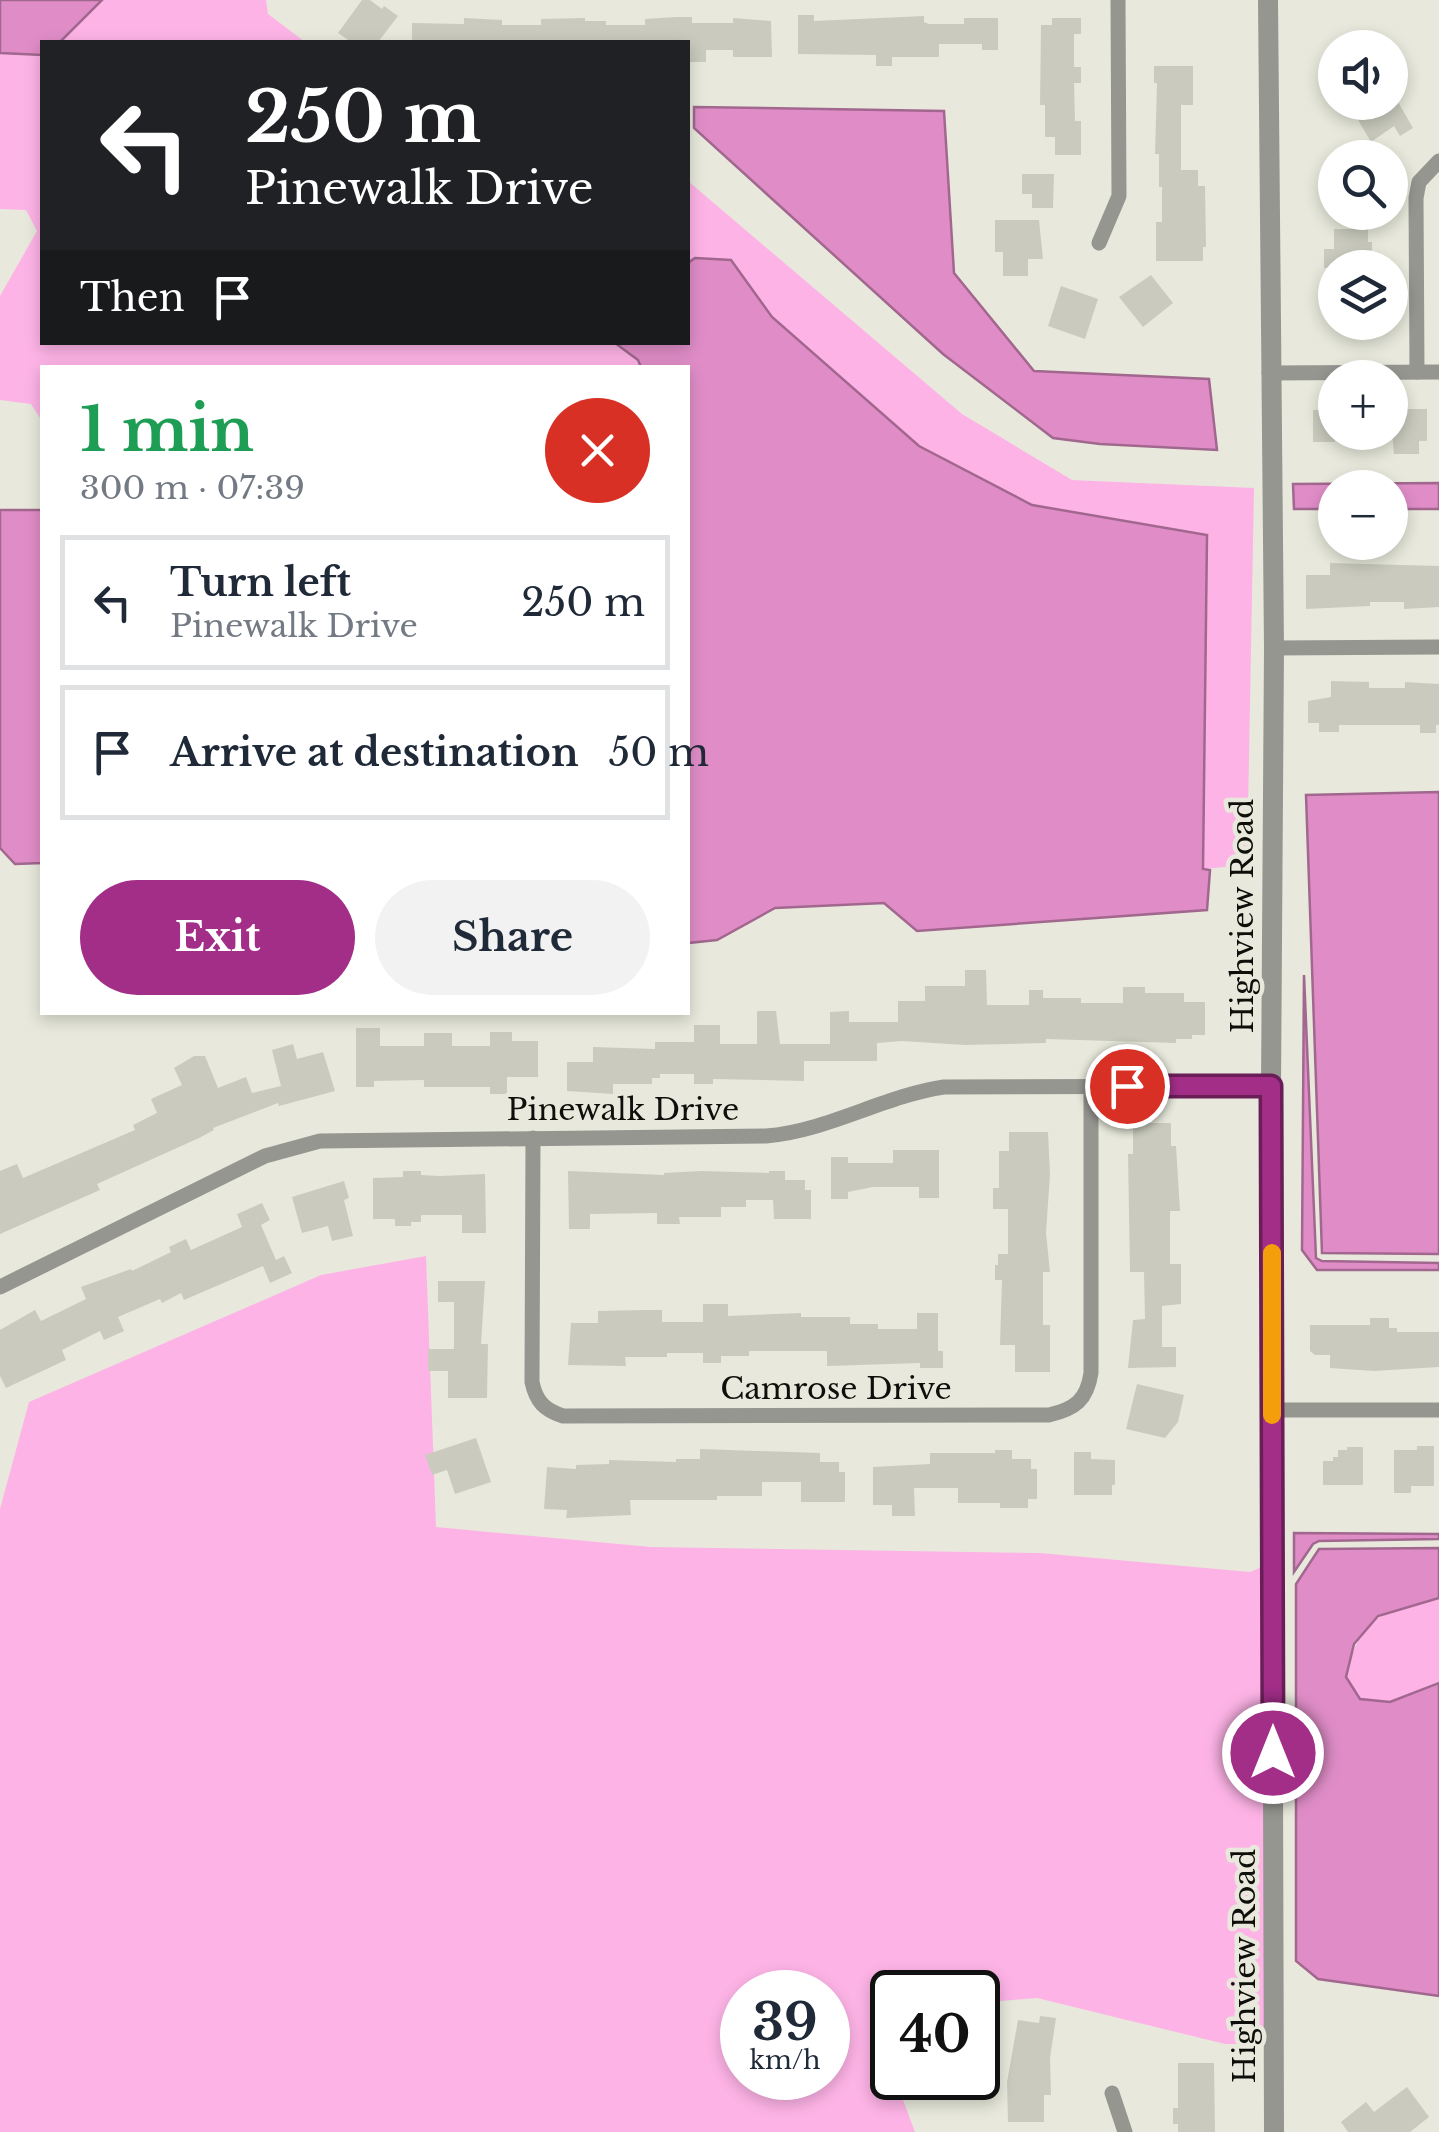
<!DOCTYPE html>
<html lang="en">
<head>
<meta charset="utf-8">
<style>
  body { margin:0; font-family:"Libre Baskerville",serif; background:#f2f2f3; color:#1f2937; height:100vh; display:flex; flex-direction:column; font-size:38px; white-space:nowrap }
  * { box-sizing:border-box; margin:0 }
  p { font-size:32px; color:#747a83 }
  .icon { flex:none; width:55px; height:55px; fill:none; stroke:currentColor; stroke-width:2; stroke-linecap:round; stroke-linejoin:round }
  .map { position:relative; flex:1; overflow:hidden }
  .panel { position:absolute; left:40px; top:365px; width:650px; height:650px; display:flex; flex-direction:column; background:#fff; border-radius:0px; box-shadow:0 5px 15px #0003 }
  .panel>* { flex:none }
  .hud { position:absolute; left:40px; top:40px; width:650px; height:305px; border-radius:0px; box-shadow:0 5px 15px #0003; background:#202124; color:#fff; overflow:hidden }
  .buttons { position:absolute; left:1318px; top:30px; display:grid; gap:20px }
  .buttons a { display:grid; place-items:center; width:90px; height:90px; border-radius:50%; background:#fff; box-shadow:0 5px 15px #0003; font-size:50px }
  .speed { position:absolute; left:720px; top:1970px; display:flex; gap:20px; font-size:50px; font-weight:700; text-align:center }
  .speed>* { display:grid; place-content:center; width:130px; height:130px; border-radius:50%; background:#fff; box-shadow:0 5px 15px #0003; line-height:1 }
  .speed small { font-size:25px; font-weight:400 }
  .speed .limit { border:5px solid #111; border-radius:15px; background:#fff; color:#111 }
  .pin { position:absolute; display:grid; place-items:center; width:85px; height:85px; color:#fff; margin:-42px; border:5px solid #fff; border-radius:50%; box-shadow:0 2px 10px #0007 }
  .me { position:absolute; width:110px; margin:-55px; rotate:0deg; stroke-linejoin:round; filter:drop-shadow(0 0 8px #0008) }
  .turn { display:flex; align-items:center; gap:35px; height:210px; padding:0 40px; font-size:45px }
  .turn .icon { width:130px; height:130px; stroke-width:2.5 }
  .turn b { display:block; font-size:70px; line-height:85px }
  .then { display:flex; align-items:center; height:95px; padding:0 40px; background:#0003; gap:20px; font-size:38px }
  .round { display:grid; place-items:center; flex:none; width:105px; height:105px; border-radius:52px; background:#f2f2f3 }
  .summary { display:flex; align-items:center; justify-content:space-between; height:170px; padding:0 40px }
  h1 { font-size:60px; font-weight:700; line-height:75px; color:#1e9e55 }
  .button { display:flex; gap:20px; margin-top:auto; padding:20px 40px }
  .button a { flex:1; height:115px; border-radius:60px; background:#a22e88; color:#fff; font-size:40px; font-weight:700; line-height:115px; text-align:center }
  .button a+a { background:#f2f2f3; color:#1f2937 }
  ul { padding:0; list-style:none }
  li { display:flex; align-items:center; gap:30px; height:135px; margin:0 20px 15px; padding:0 20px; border:5px solid #e0e1e3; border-radius:0px }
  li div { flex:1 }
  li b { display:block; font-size:38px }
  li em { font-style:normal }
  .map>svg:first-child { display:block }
</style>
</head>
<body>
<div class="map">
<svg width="1439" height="2132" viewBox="0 0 1439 2132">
  <rect width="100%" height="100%" fill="#e8e9dc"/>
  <g fill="#fdb3e6" fill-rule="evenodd">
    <polygon points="102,0 266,0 268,14 305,42 60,42"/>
    <polygon points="0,53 42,55 42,342 615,342 638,360 641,367 42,368 42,421 31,404 0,400 0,296 37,231 26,210 0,209"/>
    <polygon points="688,181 962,414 1072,480 1254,488 1247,865 1203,869 1207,535 1032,505 919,446 772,317 731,261 695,258 688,263"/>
    <path d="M426,1256L436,1527L651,1547L1040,1553L1250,1572L1264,1566L1265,2044H1225L1037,1998L978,2003V1992H892V2034L881,2041L915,2132H0V1509L29,1402L321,1275ZM742,1992H828V2078H742Z"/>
    <path d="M1439,1598V1683L1390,1702L1359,1699L1346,1677C1362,1612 1380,1615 1439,1598Z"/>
  </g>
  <g fill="#e08dc7" stroke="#a1678e" stroke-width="2.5">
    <polygon points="0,0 102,0 60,42 42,42 42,55 0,53"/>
    <polygon points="694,107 944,111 954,273 1034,371 1209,379 1217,450 1100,444 1053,438 943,354 694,128"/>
    <polygon points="695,258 731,260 772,317 919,446 1032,505 1207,535 1203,869 1210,870 1207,910 917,931 884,903 775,908 717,940 688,943 688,368 641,367 638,360 615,343 688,342 688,263"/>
    <polygon points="1439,483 1439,509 1390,509 1390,488 1335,488 1335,509 1294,509 1293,484"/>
    <polygon points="0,510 42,510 42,863 15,864 0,848"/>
    <polygon points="1439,792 1439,1254 1322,1253 1306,795"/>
    <polygon points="1304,975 1316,1258 1322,1261 1439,1263 1439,1270 1317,1270 1302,1250"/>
    <polygon points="1294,1533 1439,1534 1439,1539 1319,1541 1313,1544 1294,1572"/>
    <polygon points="1439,1548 1439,1598 1378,1616 1354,1644 1346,1677 1360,1699 1390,1702 1439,1683 1439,1996 1318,1979 1296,1961 1296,1584 1319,1549"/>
  </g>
  <g fill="#cacbbe">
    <polygon points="362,0 370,0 382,9 384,6 398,16 378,42 351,42 338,33"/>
    <polygon points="798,15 814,15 814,21 924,16 924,22 929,24 964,24 964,18 998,18 998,50 982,50 982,44 939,44 939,57 892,57 892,66 876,66 876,55 798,54"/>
    <polygon points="676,17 692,17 692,23 733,23 733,18 771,21 772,57 733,57 733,50 706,50 706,62 690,62 688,42 412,42 412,23 464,24 464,18 502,20 502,25 541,25 541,19 585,18 585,21 606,21 606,25 645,25 645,19"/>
    <polygon points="1052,18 1081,18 1081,34 1074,34 1074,67 1081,67 1081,83 1074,83 1075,121 1081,121 1081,155 1055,155 1055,137 1045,137 1045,105 1040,105 1041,25 1052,25"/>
    <polygon points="1154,66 1193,66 1193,105 1181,105 1181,170 1198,170 1198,186 1205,186 1206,247 1203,247 1203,261 1156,261 1156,222 1162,222 1162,187 1159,187 1159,154 1155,154 1157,83 1154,83"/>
    <polygon points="1357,102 1398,102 1413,128 1400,136 1394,126 1371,142 1354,113 1361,109"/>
    <polygon points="1022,174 1054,174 1053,208 1032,208 1032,194 1022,194"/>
    <polygon points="995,220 1039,220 1043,259 1028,259 1028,276 1003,276 1003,252 995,252"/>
    <polygon points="1334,229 1368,229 1368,242 1372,242 1372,268 1324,268 1324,249 1334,249"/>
    <polygon points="1151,275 1173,303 1143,327 1119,297"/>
    <polygon points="1061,286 1098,299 1085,339 1048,326"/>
    <polygon points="1410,409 1427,409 1427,441 1419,441 1419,454 1394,454 1390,411"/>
    <rect x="1313" y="410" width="22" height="32"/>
    <polygon points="1330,563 1439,566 1439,607 1404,609 1404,602 1370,602 1370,606 1306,609 1306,575 1330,575"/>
    <polygon points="1331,681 1369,682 1369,688 1405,688 1405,682 1439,684 1439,725 1436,725 1436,733 1420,733 1420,725 1339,725 1339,732 1319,732 1319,723 1308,723 1308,701 1331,697"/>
    <polygon points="965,970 986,970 987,1005 1029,1005 1029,990 1043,990 1043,998 1081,998 1081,1003 1123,1003 1123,987 1145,987 1145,993 1184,993 1184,1002 1205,1002 1205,1035 1192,1035 1192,1039 1176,1039 1176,1043 1046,1039 1046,1043 965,1045 902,1041 877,1043 877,1061 804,1061 804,1081 713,1079 713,1084 694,1084 694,1074 660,1074 660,1078 652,1078 652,1084 613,1084 613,1094 567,1091 567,1062 593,1062 593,1047 655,1049 655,1042 694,1042 694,1025 720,1025 720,1044 757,1044 757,1011 776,1011 780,1044 830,1044 830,1012 849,1011 849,1022 898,1022 898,1001 925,1001 925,986 965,986"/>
    <polygon points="356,1028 380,1028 380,1046 424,1046 424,1033 452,1033 452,1046 490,1046 490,1032 512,1032 512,1041 538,1041 538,1077 507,1077 507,1094 490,1094 490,1087 424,1087 424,1080 374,1081 374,1087 356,1087"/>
    <polygon points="293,1044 297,1059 323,1052 335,1091 279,1106 278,1103 213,1128 214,1130 199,1138 97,1184 100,1190 0,1234 0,1171 17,1164 23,1178 135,1130 133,1125 157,1113 151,1099 182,1085 174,1068 194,1056 205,1056 218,1088 246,1077 252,1093 281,1086 272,1050"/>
    <polygon points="1133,1123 1171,1123 1171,1146 1176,1146 1180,1211 1170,1211 1170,1264 1181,1264 1181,1304 1162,1306 1162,1347 1176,1347 1176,1367 1128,1368 1133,1320 1145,1319 1144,1272 1130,1272 1128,1154 1133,1154"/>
    <polygon points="1009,1132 1048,1132 1050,1174 1046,1233 1050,1272 1043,1272 1043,1325 1050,1325 1050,1372 1015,1372 1015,1345 1000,1345 1002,1280 995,1280 995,1265 998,1265 998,1254 1008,1254 1008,1209 993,1209 993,1188 999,1188 999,1151 1009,1151"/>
    <polygon points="893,1150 939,1150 939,1198 919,1198 919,1187 873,1187 848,1192 848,1199 831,1199 831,1157 848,1157 848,1163 893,1163"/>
    <polygon points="403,1171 421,1171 421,1175 440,1176 485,1174 486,1233 462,1233 462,1215 421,1215 421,1222 411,1222 411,1226 395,1226 395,1219 373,1219 373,1178 403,1177"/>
    <polygon points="568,1171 664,1175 664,1173 701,1171 769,1173 769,1171 785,1171 785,1180 805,1180 805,1190 811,1190 811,1219 774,1219 773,1200 746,1200 746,1207 721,1207 721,1217 679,1217 680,1224 657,1224 657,1213 590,1214 590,1229 569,1229"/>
    <polygon points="344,1181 349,1198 344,1200 353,1236 332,1241 328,1226 302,1233 292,1197"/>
    <polygon points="262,1203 270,1220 261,1225 276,1260 284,1256 292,1273 270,1283 263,1266 184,1300 181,1293 162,1303 160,1299 118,1317 124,1331 104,1340 100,1331 62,1350 66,1360 6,1388 0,1376 0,1330 35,1310 41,1321 86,1299 81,1287 131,1269 132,1271 171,1252 169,1247 186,1239 191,1250 242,1227 237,1214"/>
    <polygon points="438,1281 485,1281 481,1344 488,1344 487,1398 448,1398 448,1371 428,1371 428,1349 454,1349 454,1302 438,1302"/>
    <polygon points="703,1304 728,1304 728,1316 801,1313 801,1317 850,1317 850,1324 878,1324 878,1329 917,1329 917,1313 938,1313 938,1351 943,1351 943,1368 920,1368 920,1363 827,1366 827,1351 749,1351 749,1356 721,1356 721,1363 703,1363 703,1353 667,1353 667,1357 625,1357 626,1366 568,1365 571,1323 598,1323 598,1311 643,1310 662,1310 662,1322 703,1322"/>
    <polygon points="1370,1318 1389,1318 1389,1328 1397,1328 1397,1332 1439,1332 1439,1367 1374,1371 1330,1368 1330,1355 1315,1355 1310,1351 1310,1325 1370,1325"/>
    <polygon points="1137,1384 1184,1395 1178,1422 1165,1438 1126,1429"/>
    <polygon points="476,1438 491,1482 455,1494 447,1470 432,1475 425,1455"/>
    <polygon points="1417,1446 1434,1446 1434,1486 1411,1486 1411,1493 1394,1493 1394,1450 1417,1450"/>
    <polygon points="1347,1447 1363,1447 1363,1485 1323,1485 1323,1461 1333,1461 1333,1457 1338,1457 1338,1450 1347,1450"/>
    <polygon points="700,1449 820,1453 820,1462 839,1462 839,1472 845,1472 845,1502 801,1502 801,1482 762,1482 762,1496 717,1496 717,1500 630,1500 631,1515 566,1518 567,1510 544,1509 547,1467 576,1469 576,1465 609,1464 609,1460 676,1462 676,1459 700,1459"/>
    <polygon points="995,1450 1012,1450 1012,1459 1031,1459 1031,1469 1037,1469 1037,1499 1028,1499 1028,1508 1000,1508 1000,1503 958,1503 958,1488 914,1488 915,1516 892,1516 892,1505 873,1505 873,1467 930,1464 930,1453 995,1453"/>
    <polygon points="1074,1452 1091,1452 1091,1459 1115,1460 1115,1485 1112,1485 1112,1495 1074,1495"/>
    <polygon points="1040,2016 1056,2018 1050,2058 1051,2095 1044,2095 1044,2122 1008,2122 1007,2082 1018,2020 1039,2023"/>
    <polygon points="1178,2063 1214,2063 1215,2132 1178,2132 1178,2124 1173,2124 1173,2108 1178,2108"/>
    <polygon points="1407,2087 1429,2117 1410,2132 1348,2132 1341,2122 1366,2102 1374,2112"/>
  </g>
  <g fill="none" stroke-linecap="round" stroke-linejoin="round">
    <g stroke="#959690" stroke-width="15">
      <polyline points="1099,243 1119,196 1118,0"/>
      <polyline points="1417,372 1416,198 1419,182 1439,161"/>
      <polyline points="1269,373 1439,372"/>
      <polyline points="1274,648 1439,647"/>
      <path d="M533,1138L532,1382C536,1401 544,1410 563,1416L1049,1415C1075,1409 1087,1400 1091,1373V1086"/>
      <path d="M0,1287L265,1156L320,1141L766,1136C828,1131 883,1096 944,1087L1271,1086"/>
      <polyline points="1272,1410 1439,1410"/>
      <polyline points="1112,2093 1125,2132"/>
    </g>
    <polyline stroke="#959690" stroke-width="20" points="1268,0 1274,648 1271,1086 1274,2132"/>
  </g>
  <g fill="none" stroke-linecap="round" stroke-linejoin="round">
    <defs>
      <polyline id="route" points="1127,1086 1271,1086 1273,1753"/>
    </defs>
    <use href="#route" stroke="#691e58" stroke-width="25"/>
    <use href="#route" stroke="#a22e88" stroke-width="18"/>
    <polyline stroke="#f59e0b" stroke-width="18" points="1272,1253 1272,1415"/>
  </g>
  <g text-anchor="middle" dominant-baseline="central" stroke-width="9" stroke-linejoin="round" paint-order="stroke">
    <g font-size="30" fill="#0e0e0a" stroke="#e8e9dc">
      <text transform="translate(1242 916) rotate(-90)">Highview Road</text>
      <text x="623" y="1109">Pinewalk Drive</text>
      <text x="836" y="1388">Camrose Drive</text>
      <text transform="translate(1244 1966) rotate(-90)">Highview Road</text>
    </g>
  </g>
</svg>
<div class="buttons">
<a><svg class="icon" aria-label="sound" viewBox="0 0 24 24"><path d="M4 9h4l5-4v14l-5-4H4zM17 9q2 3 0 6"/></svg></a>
<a><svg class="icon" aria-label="search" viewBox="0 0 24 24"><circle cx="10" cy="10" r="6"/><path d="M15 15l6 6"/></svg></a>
<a><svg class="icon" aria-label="layers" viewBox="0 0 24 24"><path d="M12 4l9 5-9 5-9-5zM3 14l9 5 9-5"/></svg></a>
<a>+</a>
<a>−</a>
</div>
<div class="speed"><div>39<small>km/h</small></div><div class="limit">40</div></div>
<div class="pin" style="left:1127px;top:1086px;background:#d93025"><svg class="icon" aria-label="arrive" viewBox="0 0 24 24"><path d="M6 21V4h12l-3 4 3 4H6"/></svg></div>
<svg class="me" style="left:1273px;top:1753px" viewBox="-20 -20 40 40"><circle r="17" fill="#a22e88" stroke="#fff" stroke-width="3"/><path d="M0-11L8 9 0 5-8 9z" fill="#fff"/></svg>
<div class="hud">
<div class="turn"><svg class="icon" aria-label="left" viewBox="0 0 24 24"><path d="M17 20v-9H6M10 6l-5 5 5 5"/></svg><div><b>250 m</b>Pinewalk Drive</div></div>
<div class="then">Then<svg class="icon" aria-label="arrive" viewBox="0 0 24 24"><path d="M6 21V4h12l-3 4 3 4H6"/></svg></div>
</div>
<section class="panel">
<div class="summary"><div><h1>1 min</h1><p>300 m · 07:39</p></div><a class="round" style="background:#d93025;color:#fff"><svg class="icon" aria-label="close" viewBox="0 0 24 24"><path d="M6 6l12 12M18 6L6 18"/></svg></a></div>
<ul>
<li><svg class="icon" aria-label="left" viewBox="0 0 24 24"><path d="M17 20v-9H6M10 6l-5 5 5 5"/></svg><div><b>Turn left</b><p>Pinewalk Drive</p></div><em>250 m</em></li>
<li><svg class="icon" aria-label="arrive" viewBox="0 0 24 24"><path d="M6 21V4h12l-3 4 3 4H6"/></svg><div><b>Arrive at destination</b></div><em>50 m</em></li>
</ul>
<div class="button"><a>Exit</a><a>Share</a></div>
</section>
</div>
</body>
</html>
